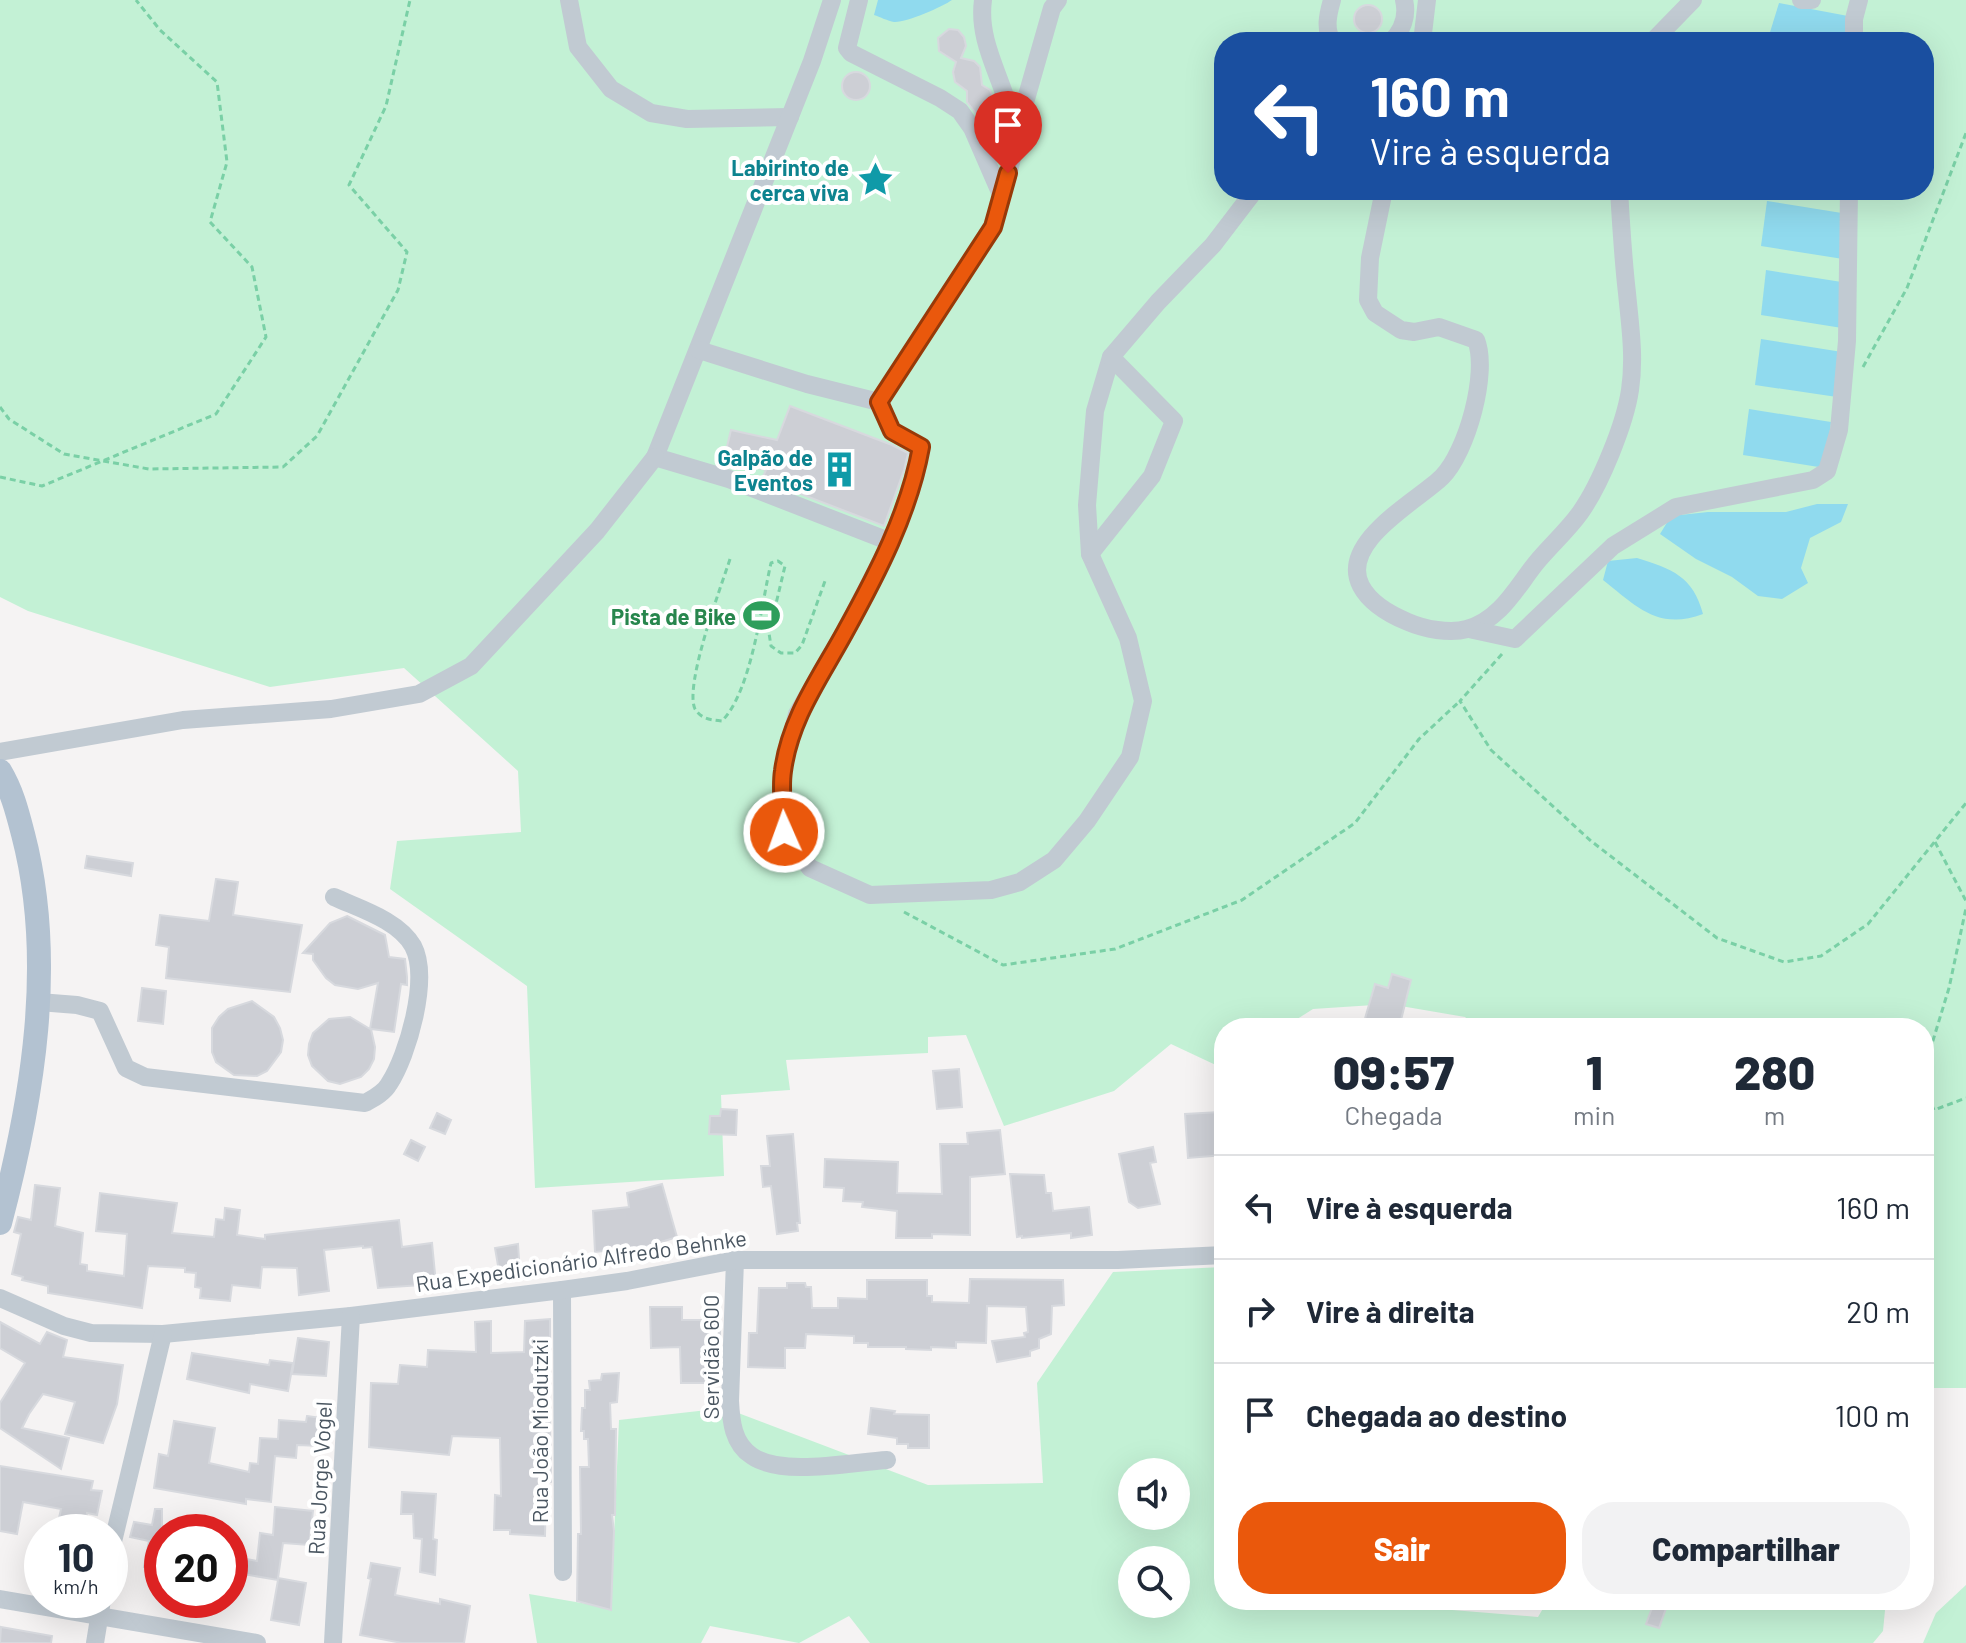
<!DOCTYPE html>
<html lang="pt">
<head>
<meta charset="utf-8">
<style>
  body { margin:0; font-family:Barlow,sans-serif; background:#f2f2f3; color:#1f2937; height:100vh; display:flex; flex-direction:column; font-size:30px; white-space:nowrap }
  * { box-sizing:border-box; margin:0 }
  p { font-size:26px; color:#747a83 }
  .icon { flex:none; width:44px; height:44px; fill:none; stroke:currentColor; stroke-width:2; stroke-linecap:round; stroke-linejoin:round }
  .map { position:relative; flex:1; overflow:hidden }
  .details { position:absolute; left:1214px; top:1018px; width:720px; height:592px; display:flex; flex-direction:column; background:#fff; border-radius:32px; box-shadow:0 8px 32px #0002 }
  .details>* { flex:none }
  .top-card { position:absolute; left:1214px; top:32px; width:720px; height:168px; border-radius:32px; box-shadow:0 8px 32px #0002; background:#1a4fa0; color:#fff; overflow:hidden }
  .controls { position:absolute; left:1118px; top:1458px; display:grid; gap:16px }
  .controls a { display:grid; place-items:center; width:72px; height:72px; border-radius:50%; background:#fff; box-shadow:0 8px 32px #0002; font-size:40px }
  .speed { position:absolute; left:24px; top:1514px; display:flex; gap:16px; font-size:40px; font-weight:700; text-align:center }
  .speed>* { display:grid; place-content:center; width:104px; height:104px; border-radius:50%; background:#fff; box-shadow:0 8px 32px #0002; line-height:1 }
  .speed small { font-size:20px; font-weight:400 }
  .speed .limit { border:12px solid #d22; background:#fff; color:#111 }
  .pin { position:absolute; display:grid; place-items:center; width:68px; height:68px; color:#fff; margin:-82px -34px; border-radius:50% 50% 50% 0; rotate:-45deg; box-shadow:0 0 8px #0007 }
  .pin .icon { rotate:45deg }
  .me { position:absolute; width:88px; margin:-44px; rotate:358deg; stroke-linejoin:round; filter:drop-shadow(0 0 6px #0008) }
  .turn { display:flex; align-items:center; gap:28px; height:168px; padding:0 24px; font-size:36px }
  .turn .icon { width:104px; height:104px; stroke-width:2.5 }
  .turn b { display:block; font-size:56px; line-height:68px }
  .eta { display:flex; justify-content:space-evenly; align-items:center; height:136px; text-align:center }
  .eta b { font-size:48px; font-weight:800; line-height:56px }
  .primary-button { display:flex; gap:16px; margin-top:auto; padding:16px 24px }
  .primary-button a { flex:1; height:92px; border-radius:32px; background:#ea580c; color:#fff; font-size:32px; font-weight:800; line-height:92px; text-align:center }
  .primary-button a+a { background:#f2f2f3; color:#1f2937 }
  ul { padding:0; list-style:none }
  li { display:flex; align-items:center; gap:24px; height:104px; padding:0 24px; border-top:2px solid #e0e1e3 }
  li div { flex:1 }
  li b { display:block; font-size:30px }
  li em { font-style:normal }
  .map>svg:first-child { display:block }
</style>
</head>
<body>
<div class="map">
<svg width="1966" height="1643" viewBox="0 0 1966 1643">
  <rect width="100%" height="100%" fill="#f5f3f3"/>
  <g fill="#c3f1d5" fill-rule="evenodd">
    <path d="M0,0H1966V1388H1924V1028H1477L1465,1017L1389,1004L1313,1009L1283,1028H1224V1065L1220,1067L1171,1044L1114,1091L1004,1126L966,1035L928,1037V1053L786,1060L790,1090L721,1095L724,1176L535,1188L527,986L390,889L397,841L521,832L518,771L404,668L270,687L28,611L0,597ZM1224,42H1924V190H1224Z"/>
    <path d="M1224,1267V1600H1352L1354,1602L1538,1617L1548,1600H1662L1704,1608L1708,1600H1886L1883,1631L1873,1643H870L849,1616L799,1643L710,1626L701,1643H537L529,1594L611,1608L619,1420L725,1408L928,1485L1043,1483L1037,1383L1113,1272ZM1132,1472H1176V1516H1132ZM1132,1560H1176V1604H1132Z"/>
    <polygon points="1966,1585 1966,1643 1923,1643 1936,1613"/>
  </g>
  <g fill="#90daee">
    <path d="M878,0H952C942,7 906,23 894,22C888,21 880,17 874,15Z"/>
    <polygon points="1779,3 1848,16 1845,42 1767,42"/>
    <polygon points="1767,201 1848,214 1843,259 1761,246"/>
    <polygon points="1766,270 1848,283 1842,328 1761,315"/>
    <polygon points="1761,339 1842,352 1837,397 1755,385"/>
    <polygon points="1749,409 1831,422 1825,468 1743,455"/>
    <polygon points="1817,504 1848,504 1841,522 1810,538 1801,568 1808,583 1782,599 1758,596 1732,577 1696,559 1660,534 1671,516 1708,512 1786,512"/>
    <path d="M1637,558C1672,569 1693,576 1703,614C1658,631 1636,606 1603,580L1608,561Z"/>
  </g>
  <g fill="#cdcfd5" stroke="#d7d9de" stroke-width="2">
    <circle cx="1368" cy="19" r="14"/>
    <polygon points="949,29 958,30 964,37 966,46 961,58 974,61 980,67 982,85 990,90 996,106 993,112 998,116 1000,145 993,146 983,123 984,119 978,116 967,102 967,91 955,82 953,72 956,62 939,51 938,38"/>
    <circle cx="856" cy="86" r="14"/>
    <polygon points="790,406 892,445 908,453 904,470 884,526 762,479 766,470 724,459 731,430 777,440"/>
    <polygon points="87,856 133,863 131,876 85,868"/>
    <polygon points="216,879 238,882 233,915 302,925 290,992 166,978 169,947 156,945 160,915 209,921"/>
    <polygon points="347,916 385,935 389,957 405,959 407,977 407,985 401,984 394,1032 371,1029 375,1047 374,1059 369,1069 361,1077 340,1084 328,1081 312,1066 308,1055 309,1044 313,1033 329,1019 350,1017 370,1029 378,983 358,989 335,985 326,978 313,960 313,954 303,953 330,923"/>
    <polygon points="1392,974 1411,980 1399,1028 1384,1028 1364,1022 1375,984 1388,988"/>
    <polygon points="142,988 166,991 163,1024 138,1021"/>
    <polygon points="252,1001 274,1017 280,1028 283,1040 281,1052 267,1071 257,1076 234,1075 216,1062 212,1052 212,1028 219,1017 228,1009"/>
    <polygon points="959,1069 962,1107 937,1109 933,1071"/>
    <polygon points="721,1109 737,1110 736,1135 709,1134 710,1116 720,1116"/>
    <polygon points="1220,1112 1221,1128 1224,1128 1224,1155 1188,1158 1185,1114"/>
    <polygon points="437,1113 451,1120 445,1134 430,1128"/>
    <polygon points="1000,1130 1005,1174 970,1177 970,1235 932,1234 932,1238 896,1238 897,1211 862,1207 863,1202 843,1201 844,1188 824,1187 825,1159 898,1162 897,1193 942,1194 940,1144 968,1144 967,1133"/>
    <polygon points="793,1134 800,1223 797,1223 798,1231 777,1234 771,1186 763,1187 761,1166 770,1166 767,1136"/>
    <polygon points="411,1140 425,1147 418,1161 404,1154"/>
    <polygon points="1153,1147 1156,1162 1150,1163 1160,1204 1138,1208 1129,1202 1119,1154"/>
    <polygon points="1010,1174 1044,1175 1046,1193 1051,1193 1053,1211 1089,1207 1092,1235 1071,1238 1071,1233 1022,1238 1022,1236 1017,1237"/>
    <polygon points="662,1184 677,1237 645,1247 595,1252 593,1211 629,1207 627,1193"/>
    <polygon points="35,1185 60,1188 55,1226 83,1233 80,1264 87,1265 87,1271 124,1276 127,1234 96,1231 100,1193 177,1203 172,1233 214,1237 216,1219 224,1220 225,1208 240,1210 237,1235 265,1239 265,1235 399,1220 402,1247 432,1243 436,1284 378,1288 372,1247 363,1248 363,1246 324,1250 329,1291 299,1295 297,1268 262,1267 260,1288 232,1285 230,1301 200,1298 201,1288 195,1287 196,1273 185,1272 185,1268 148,1266 142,1308 48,1293 48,1286 22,1280 23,1277 12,1274 21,1234 14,1232 18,1217 31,1220"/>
    <polygon points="518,1244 520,1274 500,1277 495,1248"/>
    <polygon points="970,1279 1063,1280 1064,1305 1052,1306 1051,1334 1039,1339 1039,1348 1030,1351 1030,1356 997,1362 992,1341 1025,1337 1024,1333 1028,1332 1026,1307 987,1306 986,1343 956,1342 956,1348 931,1347 931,1350 906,1349 906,1347 868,1347 868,1343 854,1343 854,1336 806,1334 805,1348 785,1348 785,1368 748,1367 749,1333 757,1333 759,1288 787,1288 787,1283 805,1283 806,1287 811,1287 812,1308 838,1308 838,1298 867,1299 867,1280 927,1280 927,1296 932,1296 932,1302 969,1303"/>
    <polygon points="650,1307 682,1307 682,1320 720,1320 720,1346 711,1347 712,1383 681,1383 680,1347 651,1348"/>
    <polygon points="550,1319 550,1381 539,1382 539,1417 550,1417 550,1425 551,1482 546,1483 545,1536 510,1534 510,1530 494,1530 495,1495 501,1496 500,1438 452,1436 449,1455 369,1447 371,1383 398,1384 400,1365 427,1367 428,1350 476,1352 475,1322 491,1321 491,1353 524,1352 525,1321"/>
    <polygon points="0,1322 40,1344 47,1332 67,1340 63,1357 123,1365 117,1404 103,1443 65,1434 75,1402 43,1394 29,1414 22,1428 69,1438 61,1469 0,1428 0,1403 25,1363 0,1348"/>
    <polygon points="298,1338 329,1342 326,1376 292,1374"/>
    <polygon points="192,1353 269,1365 270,1360 293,1363 288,1391 250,1384 249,1393 187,1379"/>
    <polygon points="619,1373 617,1402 610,1403 611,1429 616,1429 615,1515 612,1515 614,1531 611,1610 577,1601 578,1534 581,1534 580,1467 589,1467 588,1439 584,1439 584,1431 581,1431 582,1408 585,1408 585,1390 590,1390 589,1381 601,1380 602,1374"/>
    <polygon points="871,1408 895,1411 894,1414 929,1415 929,1448 908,1448 908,1444 897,1444 897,1438 868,1434"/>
    <polygon points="307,1416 322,1418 320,1446 297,1445 296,1458 275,1456 271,1502 246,1499 246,1504 154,1488 159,1454 168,1456 174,1421 215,1428 209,1463 249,1472 250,1463 258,1464 260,1438 278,1439 279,1420 306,1422"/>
    <polygon points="0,1466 93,1481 91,1490 102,1491 97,1515 87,1513 83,1532 56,1532 61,1509 23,1502 17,1534 0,1531"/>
    <polygon points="402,1492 436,1494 433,1539 437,1540 435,1575 420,1572 422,1539 414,1538 413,1514 401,1514"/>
    <polygon points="275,1507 313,1511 309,1545 283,1543 278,1578 306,1583 299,1625 271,1620 278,1580 243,1574 246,1559 257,1561 260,1533 273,1535"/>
    <polygon points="155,1509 162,1509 162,1571 144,1567 149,1541 130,1537 134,1522 152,1525"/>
    <polygon points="371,1563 400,1568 395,1595 440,1604 440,1599 470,1606 464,1643 402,1643 360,1635 371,1579 368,1578"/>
    <polygon points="1655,1600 1669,1600 1659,1628 1646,1624"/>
    <polygon points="1,1627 52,1636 51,1643 0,1643"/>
  </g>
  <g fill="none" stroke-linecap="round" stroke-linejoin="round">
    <g stroke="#7ad0a6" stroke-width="3" stroke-dasharray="6 4" stroke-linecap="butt">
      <polyline points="1863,367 1907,288 1966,133"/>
      <polyline points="0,407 9,419 64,454 149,469 283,467 317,436 398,290 407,252 349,185 386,106 410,0"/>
      <polyline points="0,477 42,486 216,414 266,337 252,267 210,222 227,162 217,82 160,30 136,0"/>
      <path d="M730,559C721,587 684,685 695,709C701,719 711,720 722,721C752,690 761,606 771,563L778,561L785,566L769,633L771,646L781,653H795L802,645L825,581"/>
      <polyline points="1502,654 1460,701 1491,750 1591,841 1717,938 1784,962 1821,956 1868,924 1966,803"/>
      <polyline points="1935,842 1966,901"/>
      <polyline points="904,912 1003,965 1115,949 1242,900 1355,823 1419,739 1460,701"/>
      <polyline points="1924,1070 1949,988 1966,908"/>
      <polyline points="1924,1086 1934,1110 1966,1098"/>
    </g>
    <g stroke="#c1cad2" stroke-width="18">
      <polyline points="569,0 578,47 611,89 651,113 687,119 790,117"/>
      <polyline points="832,0 812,61 655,457 729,479 891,542"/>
      <path d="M983,0C976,51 1014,92 1014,141C1014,159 1006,180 1002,197"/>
      <path d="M1332,0C1328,14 1324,30 1333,42"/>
      <polyline points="1801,0 1812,0"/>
      <path d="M1391,42C1402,31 1408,16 1404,0"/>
      <polyline points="1422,42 1427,0"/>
      <polyline points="1652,42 1693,0"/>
      <polyline points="1854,42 1854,19 1859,0"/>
      <polyline points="1016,134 1052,8 1058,0"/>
      <path d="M1384,190L1370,258L1368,300L1375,313L1401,330L1414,332L1439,327L1476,340C1489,372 1467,452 1442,477C1419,500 1338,542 1361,586C1370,603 1391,615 1408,622C1424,629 1450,634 1467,629C1501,619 1516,588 1536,563C1550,546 1567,531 1580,513C1600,485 1625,424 1630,390C1635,357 1630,325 1627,293C1623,259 1621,224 1619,190"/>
      <polyline points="699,350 807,384 879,402 993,227 1002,197 972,128 960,111 940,98 851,53 847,48 859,0"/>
      <polyline points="879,402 892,431 921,447 916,473 891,542 844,633 797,714 782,772 784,832 810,868 870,895 991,890 1020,882 1054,860 1087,821 1130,757 1143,701 1128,638 1090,554 1087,505 1095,411 1111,357 1158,302 1213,245 1255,190"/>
      <polyline points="1090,554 1152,476 1174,421 1111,357"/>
      <polyline points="1469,629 1515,639 1613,546 1676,507 1813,480 1827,471 1839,430 1847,341 1849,190"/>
      <polyline points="0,752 183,720 331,709 419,694 471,666 597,531 655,457"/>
      <path d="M39,1002L77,1005L100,1011L126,1068L145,1077L365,1103C374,1098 384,1093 389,1084C408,1055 430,978 413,946C398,920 360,909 334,897"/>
      <path d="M735,1260L730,1401C731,1421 733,1444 752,1456C782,1477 852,1462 887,1460"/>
      <polyline points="562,1290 563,1572"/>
      <polyline points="0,1298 64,1326 91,1333 163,1334 351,1316 562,1290 627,1281 735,1260 1118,1260 1224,1255"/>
      <polyline points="110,1554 163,1334"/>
      <polyline points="0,1599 257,1643"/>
      <polyline points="95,1643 102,1600"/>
      <polyline points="333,1643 351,1316"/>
    </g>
    <path stroke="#b3c2d1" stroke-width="24" d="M0,771C12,791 17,811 23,834C56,960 33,1098 0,1223"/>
  </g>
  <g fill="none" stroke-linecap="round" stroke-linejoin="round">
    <defs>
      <path id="route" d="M784,832C784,812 780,790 783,771C790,718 820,678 845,632C877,574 909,513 921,447L892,431L879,402L993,227L1008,173"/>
    </defs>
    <use href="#route" stroke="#983908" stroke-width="20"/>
    <use href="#route" stroke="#ea580c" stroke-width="14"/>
  </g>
  <defs>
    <symbol id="sight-bare" viewBox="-9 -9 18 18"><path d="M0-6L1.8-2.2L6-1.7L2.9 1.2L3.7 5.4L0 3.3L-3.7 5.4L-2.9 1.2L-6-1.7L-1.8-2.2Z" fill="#0f9aa8" stroke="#fff" stroke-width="2.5" paint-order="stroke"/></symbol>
    <symbol id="building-bare" viewBox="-9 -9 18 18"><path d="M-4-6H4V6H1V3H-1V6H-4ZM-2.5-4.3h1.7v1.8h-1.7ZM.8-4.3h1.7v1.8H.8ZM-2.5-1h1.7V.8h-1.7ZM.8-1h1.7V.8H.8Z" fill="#0f9aa8" stroke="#fff" stroke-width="2.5" paint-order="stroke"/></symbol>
    <symbol id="stadium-bare" viewBox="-9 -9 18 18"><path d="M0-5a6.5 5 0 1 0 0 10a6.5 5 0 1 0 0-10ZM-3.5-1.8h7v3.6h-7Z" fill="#2e9e5b" stroke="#fff" stroke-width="2.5" paint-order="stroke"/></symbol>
  </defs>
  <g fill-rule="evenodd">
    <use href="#sight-bare" x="850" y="154" width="51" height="51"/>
    <use href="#building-bare" x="814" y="444" width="51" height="51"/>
    <use href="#stadium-bare" x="736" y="590" width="51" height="51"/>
  </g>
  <g text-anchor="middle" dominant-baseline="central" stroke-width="8" stroke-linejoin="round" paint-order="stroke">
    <g font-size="22" font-weight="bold" fill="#0d838f" stroke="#fff" text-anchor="end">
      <text x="849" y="167">Labirinto de<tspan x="849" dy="25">cerca viva</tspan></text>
      <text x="813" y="457">Galpão de<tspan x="813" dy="25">Eventos</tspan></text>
    </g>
    <g font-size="22" font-weight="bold" fill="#27864d" stroke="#fff" text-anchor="end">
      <text x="736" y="616">Pista de Bike</text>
    </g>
    <g font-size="22" fill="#4a5661" stroke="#fff">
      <text transform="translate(581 1260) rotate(-8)">Rua Expedicionário Alfredo Behnke</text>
      <text transform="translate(710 1357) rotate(-90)">Servidão 600</text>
      <text transform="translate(539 1431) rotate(-90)">Rua João Miodutzki</text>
      <text transform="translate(319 1478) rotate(-87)">Rua Jorge Vogel</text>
    </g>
  </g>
</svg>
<div class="controls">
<a><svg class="icon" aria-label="sound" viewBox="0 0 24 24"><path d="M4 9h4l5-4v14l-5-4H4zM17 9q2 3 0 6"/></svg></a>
<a><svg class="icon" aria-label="search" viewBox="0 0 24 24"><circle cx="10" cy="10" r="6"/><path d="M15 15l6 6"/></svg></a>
</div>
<div class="speed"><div>10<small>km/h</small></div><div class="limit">20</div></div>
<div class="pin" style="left:1008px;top:173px;background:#d93025"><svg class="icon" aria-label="arrive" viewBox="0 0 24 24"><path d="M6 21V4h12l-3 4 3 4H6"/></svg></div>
<svg class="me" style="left:784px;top:832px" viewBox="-20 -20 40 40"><circle r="17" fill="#ea580c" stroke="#fff" stroke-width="3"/><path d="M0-11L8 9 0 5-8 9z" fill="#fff"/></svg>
<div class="top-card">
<div class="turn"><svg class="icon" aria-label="left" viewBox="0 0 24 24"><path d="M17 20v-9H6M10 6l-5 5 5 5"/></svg><div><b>160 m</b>Vire à esquerda</div></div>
</div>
<section class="details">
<div class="eta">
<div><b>09:57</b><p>Chegada</p></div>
<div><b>1</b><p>min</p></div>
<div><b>280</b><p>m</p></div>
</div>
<ul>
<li><svg class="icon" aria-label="left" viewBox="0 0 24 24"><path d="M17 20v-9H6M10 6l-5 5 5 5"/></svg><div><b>Vire à esquerda</b></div><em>160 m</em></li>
<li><svg class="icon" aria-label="right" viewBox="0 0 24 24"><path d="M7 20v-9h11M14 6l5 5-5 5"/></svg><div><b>Vire à direita</b></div><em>20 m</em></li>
<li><svg class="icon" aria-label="arrive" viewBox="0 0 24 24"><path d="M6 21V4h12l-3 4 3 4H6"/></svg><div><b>Chegada ao destino</b></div><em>100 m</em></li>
</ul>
<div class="primary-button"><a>Sair</a><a>Compartilhar</a></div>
</section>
</div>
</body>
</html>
